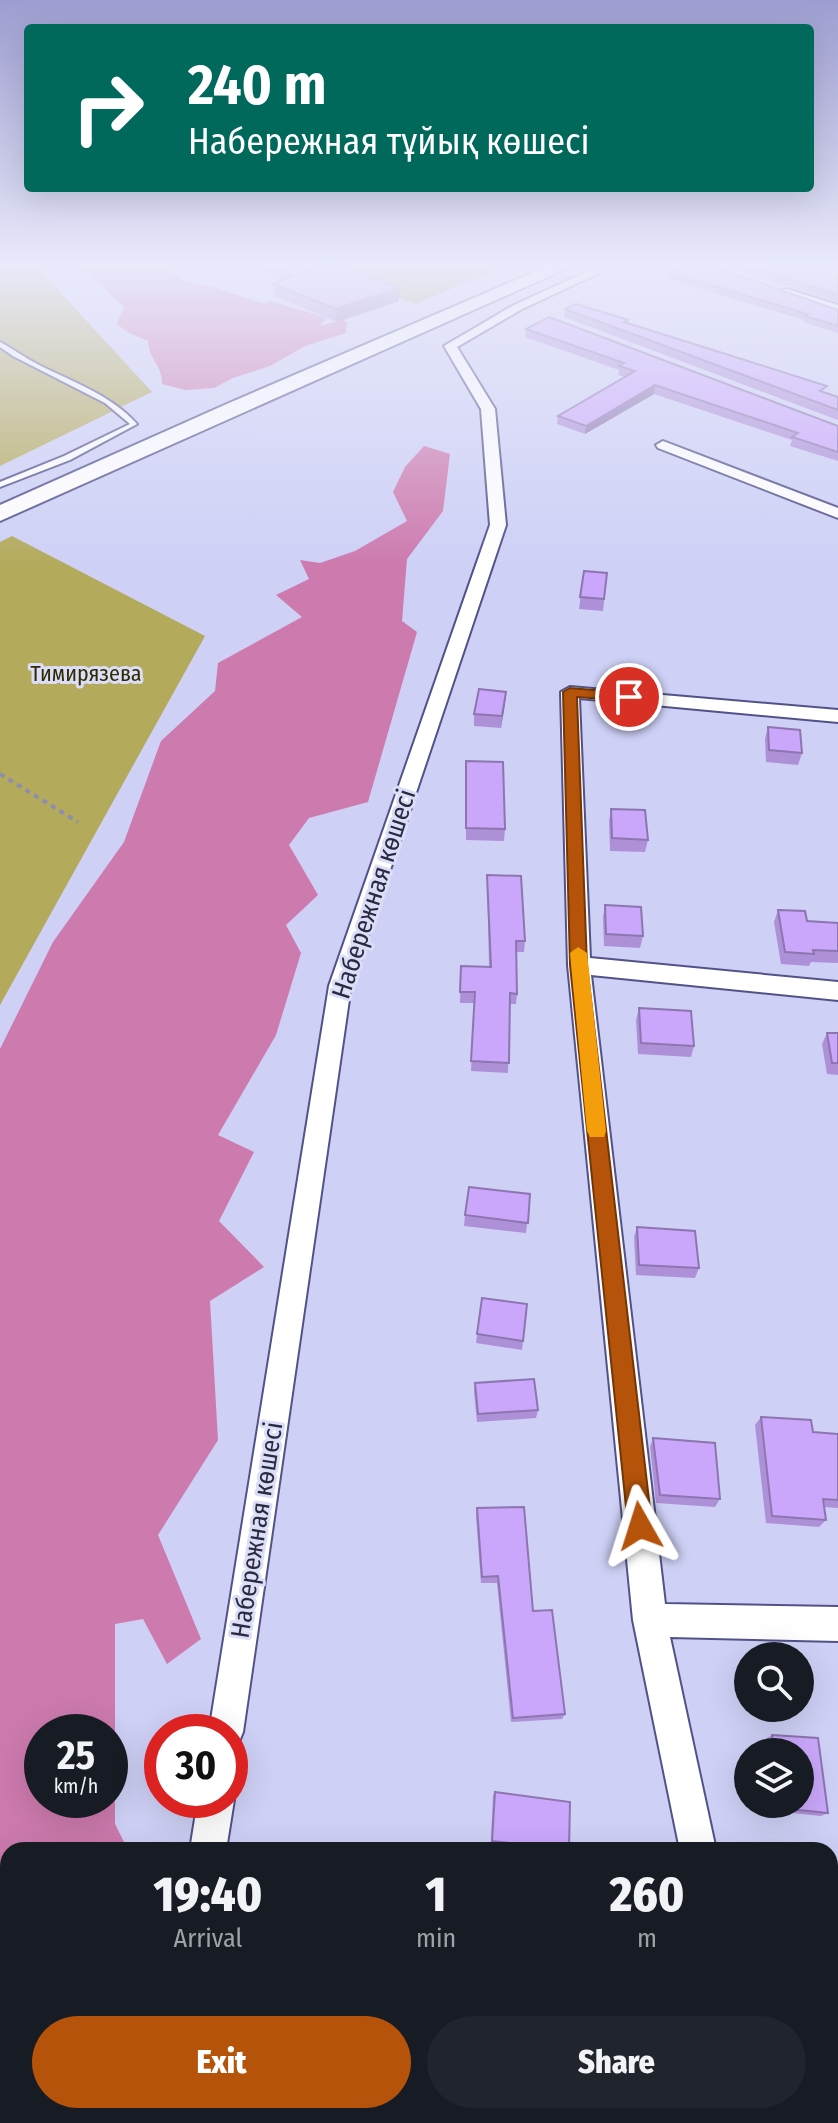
<!DOCTYPE html>
<html lang="en">
<head>
<meta charset="utf-8">
<style>
  body { margin:0; font-family:"Fira Sans Condensed",sans-serif; background:#20242c; color:#f1f3f6; height:100vh; display:flex; flex-direction:column; font-size:30px; white-space:nowrap }
  * { box-sizing:border-box; margin:0 }
  p { font-size:26px; color:#9ea1a6 }
  .icon { flex:none; width:44px; height:44px; fill:none; stroke:currentColor; stroke-width:2; stroke-linecap:round; stroke-linejoin:round }
  .map { position:relative; flex:1; overflow:hidden }
  .sheet { position:absolute; left:0px; top:1842px; width:838px; height:282px; display:flex; flex-direction:column; background:#171b24; border-radius:24px 24px 0 0; box-shadow:0 8px 32px #0002 }
  .sheet>* { flex:none }
  .guide { position:absolute; left:24px; top:24px; width:790px; height:168px; border-radius:8px; box-shadow:0 8px 32px #0002; background:#00695c; color:#fff; overflow:hidden }
  .buttons { position:absolute; left:734px; top:1642px; display:grid; gap:16px }
  .buttons a { display:grid; place-items:center; width:80px; height:80px; border-radius:50%; background:#171b24; box-shadow:0 8px 32px #0002; font-size:40px }
  .speed { position:absolute; left:24px; top:1714px; display:flex; gap:16px; font-size:40px; font-weight:700; text-align:center }
  .speed>* { display:grid; place-content:center; width:104px; height:104px; border-radius:50%; background:#171b24; box-shadow:0 8px 32px #0002; line-height:1 }
  .speed small { font-size:20px; font-weight:400 }
  .speed .limit { border:12px solid #d22; background:#fff; color:#111 }
  .pin { position:absolute; display:grid; place-items:center; width:68px; height:68px; color:#fff; margin:-34px; border:4px solid #fff; border-radius:50%; box-shadow:0 2px 8px #0007 }
  .me { position:absolute; width:88px; margin:-44px; rotate:354deg; stroke-linejoin:round; filter:drop-shadow(0 0 6px #0008) }
  .turn { display:flex; align-items:center; gap:28px; height:168px; padding:0 32px; font-size:36px }
  .turn .icon { width:104px; height:104px; stroke-width:2.5 }
  .turn b { display:block; font-size:56px; line-height:68px }
  .eta { display:flex; justify-content:space-evenly; align-items:center; height:136px; text-align:center }
  .eta b { font-size:48px; font-weight:800; line-height:56px }
  .cta { display:flex; gap:16px; margin-top:auto; padding:16px 32px }
  .cta a { flex:1; height:92px; border-radius:48px; background:#b45309; color:#fff; font-size:32px; font-weight:800; line-height:92px; text-align:center }
  .cta a+a { background:#20242c; color:#f1f3f6 }
  .map>svg:first-child { display:block }
</style>
</head>
<body>
<div class="map">
<svg width="838" height="2123" viewBox="0 0 838 2123">
  <rect width="100%" height="100%" fill="#ced0f6"/>
  <g fill="#b3aa5c">
    <polygon points="0,267 37,267 152,392 0,466"/>
    <polygon points="332,267 503,267 415,304 327,270"/>
    <polygon points="12,536 205,636 0,1005 0,542"/>
  </g>
  <g fill="#cd7aae" fill-rule="evenodd">
    <path d="M149,267L171,270L183,281L214,287L263,303L271,301L327,318L319,326L343,320L347,322L346,333L305,346L270,366L233,378L214,388L185,390L162,384C163,366 148,358 148,341L129,333L117,324L124,307L92,277L76,268Z"/>
    <path d="M424,446L450,454L443,511L407,559L402,621L417,632L368,802L309,818L289,845L318,895L286,925L301,953L276,1035L218,1135L254,1152L219,1221L264,1267L210,1301L218,1440L158,1535L201,1639L167,1664L143,1619L115,1624V1824L128,1850H8V2116H82V2123H0V1049L53,942L124,842L161,741L215,691L218,663L302,617L276,595L309,579L300,560L320,563L355,551L407,521L393,492L405,467ZM42,1732H110V1800H42Z"/>
  </g>
  <g fill="none" stroke-linecap="round" stroke-linejoin="round">
    <defs>
      <path id="service" d="M0,342C13,349 25,358 39,365C73,382 111,395 137,424L70,460L0,487V482L64,456L130,424L105,403L13,356L0,347Z"/>
      <g id="minor">
        <polygon points="597,267 612,267 522,309 457,347 495,409 506,525 351,986 243,1732 238,1744 230,1748 230,1732 209,1732 329,986 490,525 481,409 444,346 514,305"/>
        <polygon points="787,289 838,305 838,313 783,294 783,290"/>
        <polygon points="663,441 838,508 838,518 658,448 656,445"/>
        <polygon points="570,687 838,710 838,722 579,698 590,958 838,982 838,1000 591,975 665,1604 838,1607 838,1641 670,1637 716,1850 680,1850 633,1620 568,965 561,692"/>
        <polygon points="230,1790 234,1800 226,1850 190,1850 198,1800 230,1800"/>
        <polygon points="146,2116 188,2116 187,2123 145,2123"/>
        <polygon points="732,2116 774,2116 776,2123 734,2123"/>
      </g>
      <polygon id="trunk" points="546,267 570,267 0,521 0,505 229,403"/>
    </defs>
    <use href="#service" stroke="#525289" stroke-width="4"/>
    <use href="#minor" stroke="#525289" stroke-width="4"/>
    <use href="#trunk" stroke="#525289" stroke-width="4"/>
    <polyline stroke="#8c8eae" stroke-width="4" stroke-dasharray="5 5" stroke-linecap="butt" points="0,774 78,822"/>
    <use href="#service" fill="#fff" fill-rule="evenodd"/>
    <use href="#minor" fill="#fff" fill-rule="evenodd"/>
    <use href="#trunk" fill="#fff" fill-rule="evenodd"/>
  </g>
  <g fill="#ae90d8">
    <polygon points="252,268 299,268 292,271 283,279"/>
    <polygon points="734,268 838,268 838,302"/>
    <polygon points="669,273 838,310 838,333 803,322 804,320 668,279"/>
    <polygon points="273,284 399,301 337,322 275,296"/>
    <polygon points="565,309 628,320 628,324 838,397 838,420 564,317"/>
    <polygon points="526,329 838,426 838,461 790,446 792,440 654,394 585,434 557,424 558,416 625,377 618,375 619,370 525,337"/>
    <polygon points="584,571 607,573 603,611 579,609"/>
    <polygon points="506,692 501,728 474,726 474,714"/>
    <polygon points="768,727 802,753 798,765 766,762 765,739"/>
    <polygon points="466,773 505,829 504,841 466,840"/>
    <polygon points="611,809 648,840 645,852 610,851 609,821"/>
    <polygon points="487,875 525,941 524,952 516,952 517,994 516,1004 510,1004 508,1073 471,1071 474,1003 460,1003 461,966 489,967"/>
    <polygon points="605,905 643,936 640,948 604,946 603,917"/>
    <polygon points="778,910 807,921 838,923 838,963 811,962 809,966 781,964 774,922"/>
    <polygon points="639,1008 694,1046 691,1057 638,1054 636,1020"/>
    <polygon points="827,1033 838,1033 838,1075 827,1074 822,1044"/>
    <polygon points="530,1194 526,1233 464,1226 465,1215"/>
    <polygon points="637,1227 699,1268 695,1278 636,1275 634,1237"/>
    <polygon points="482,1298 523,1341 522,1350 476,1343"/>
    <polygon points="475,1383 538,1410 536,1418 477,1422 474,1391"/>
    <polygon points="761,1417 813,1432 838,1434 838,1508 824,1507 826,1520 819,1527 766,1523 755,1425"/>
    <polygon points="653,1438 720,1499 715,1507 656,1503 650,1447"/>
    <polygon points="477,1508 533,1611 565,1714 562,1719 511,1722 497,1583 481,1583 476,1516"/>
    <polygon points="772,1735 818,1738 828,1813 821,1816 773,1811 772,1804 800,1804 800,1752 767,1752 766,1739"/>
    <polygon points="495,1792 569,1850 545,1850 491,1843 493,1795"/>
  </g>
  <g fill="#8d75b0">
    <polygon points="287,268 299,268 292,271 290,277 283,279 282,270"/>
    <polygon points="399,288 399,301 337,322 336,309"/>
    <polygon points="655,385 654,394 585,434 586,426"/>
    <polygon points="506,692 505,704 501,728 502,716"/>
  </g>
  <g fill="#caa7fb" stroke="#8d75b0" stroke-width="2">
    <polygon points="314,268 346,268 399,288 336,309 273,284"/>
    <polygon points="680,268 717,268 838,310 838,326 805,316 808,314 669,273"/>
    <polygon points="753,268 838,268 838,295"/>
    <polygon points="576,304 628,320 624,322 827,386 820,391 838,397 838,410 565,309"/>
    <polygon points="549,317 838,426 838,452 792,437 798,433 655,385 586,426 558,416 635,371 619,366 624,363 526,329"/>
    <polygon points="584,571 607,573 604,599 580,597"/>
    <polygon points="479,689 506,692 502,716 474,714"/>
    <polygon points="768,727 800,730 802,753 769,750"/>
    <polygon points="466,761 503,762 505,829 466,828"/>
    <polygon points="611,809 645,810 648,840 612,838"/>
    <polygon points="487,875 521,876 525,941 516,941 517,994 510,993 509,1063 471,1061 475,992 460,992 461,966 491,967"/>
    <polygon points="605,905 641,907 643,936 606,934"/>
    <polygon points="778,910 805,911 807,921 838,923 838,951 813,950 814,954 785,952"/>
    <polygon points="639,1008 691,1011 694,1046 641,1043"/>
    <polygon points="827,1033 838,1033 838,1063 832,1063"/>
    <polygon points="469,1187 530,1194 528,1223 465,1215"/>
    <polygon points="637,1227 695,1231 699,1268 639,1265"/>
    <polygon points="482,1298 527,1304 523,1341 477,1334"/>
    <polygon points="534,1379 538,1410 478,1414 475,1383"/>
    <polygon points="761,1417 811,1420 813,1432 838,1434 838,1500 823,1499 826,1520 772,1516"/>
    <polygon points="653,1438 715,1443 720,1499 660,1495"/>
    <polygon points="524,1507 533,1611 552,1610 565,1714 513,1718 498,1576 482,1577 477,1508"/>
    <polygon points="772,1735 818,1738 828,1813 780,1808 779,1804 800,1804 800,1752 774,1752"/>
    <polygon points="495,1792 570,1802 569,1850 492,1841"/>
  </g>
  <linearGradient id="sky" x2="0" y2="1"><stop stop-color="#9d9dd1"/><stop offset="0.47" stop-color="#e9eafb"/><stop offset="1" stop-color="#e9eafb" stop-opacity="0"/></linearGradient>
  <rect width="838" height="565" fill="url(#sky)"/>
  <polygon fill="#b45309" stroke="#753606" stroke-width="2" points="570,688 629,693 636,697 629,701 577,697 587,965 652,1526 648,1535 640,1538 632,1535 628,1526 570,965 563,692"/>
  <polygon fill="#f59e0b" points="578,947 587,953 606,1131 604,1137 590,1137 587,1131 570,953"/>
  <g text-anchor="middle" dominant-baseline="central" stroke-width="6" stroke-linejoin="round" paint-order="stroke">
    <g font-size="22" fill="#2f2a00" stroke="#dcdef8">
      <text x="86" y="673">Тимирязева</text>
    </g>
    <g font-size="26" fill="#292941" stroke="#dcdef8">
      <text transform="translate(374 894) rotate(-72)">Набережная көшесі</text>
      <text transform="translate(257 1530) rotate(-81)">Набережная көшесі</text>
    </g>
  </g>
</svg>
<div class="buttons">
<a><svg class="icon" aria-label="search" viewBox="0 0 24 24"><circle cx="10" cy="10" r="6"/><path d="M15 15l6 6"/></svg></a>
<a><svg class="icon" aria-label="layers" viewBox="0 0 24 24"><path d="M12 4l9 5-9 5-9-5zM3 14l9 5 9-5"/></svg></a>
</div>
<div class="speed"><div>25<small>km/h</small></div><div class="limit">30</div></div>
<div class="pin" style="left:629px;top:697px;background:#d93025"><svg class="icon" aria-label="arrive" viewBox="0 0 24 24"><path d="M6 21V4h12l-3 4 3 4H6"/></svg></div>
<svg class="me" style="left:640px;top:1526px" viewBox="-20 -20 40 40"><path d="M0-17L14 15 0 8-14 15z" fill="#b45309" stroke="#fff" stroke-width="4"/></svg>
<div class="guide">
<div class="turn"><svg class="icon" aria-label="right" viewBox="0 0 24 24"><path d="M7 20v-9h11M14 6l5 5-5 5"/></svg><div><b>240 m</b>Набережная тұйық көшесі</div></div>
</div>
<section class="sheet">
<div class="eta">
<div><b>19:40</b><p>Arrival</p></div>
<div><b>1</b><p>min</p></div>
<div><b>260</b><p>m</p></div>
</div>
<div class="cta"><a>Exit</a><a>Share</a></div>
</section>
</div>
</body>
</html>
